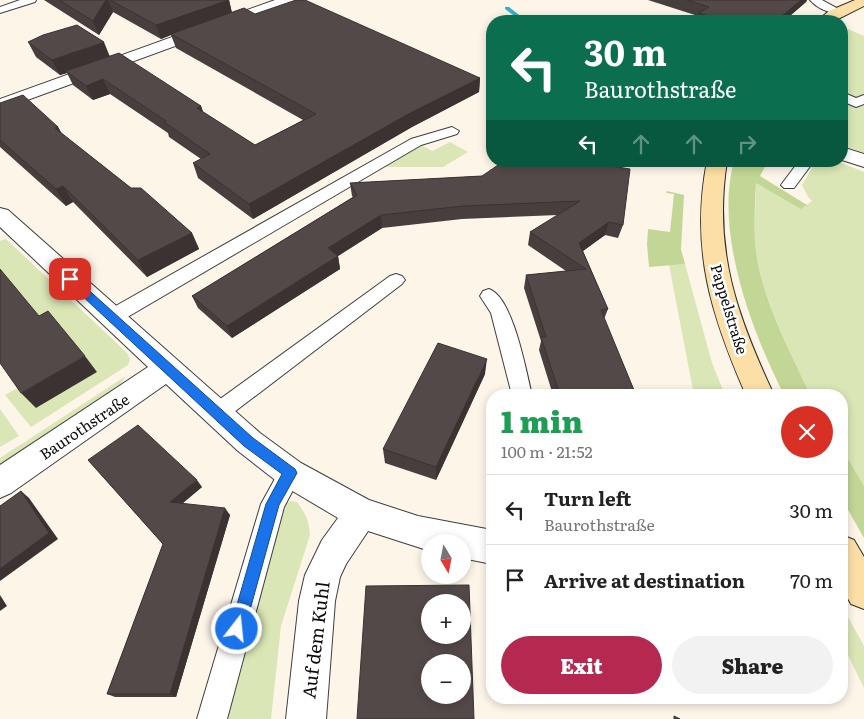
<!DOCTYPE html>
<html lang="en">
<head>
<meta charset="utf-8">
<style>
  body { margin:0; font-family:Literata,serif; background:#f2f2f2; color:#222; height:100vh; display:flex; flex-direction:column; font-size:19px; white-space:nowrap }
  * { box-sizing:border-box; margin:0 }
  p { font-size:16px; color:#767676 }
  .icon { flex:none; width:28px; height:28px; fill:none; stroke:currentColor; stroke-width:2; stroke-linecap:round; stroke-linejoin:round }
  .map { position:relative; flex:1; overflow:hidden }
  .panel { position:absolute; left:486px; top:389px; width:362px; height:315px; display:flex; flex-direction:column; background:#fff; border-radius:20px; box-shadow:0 2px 8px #0003 }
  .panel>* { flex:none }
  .banner { position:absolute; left:486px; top:15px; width:362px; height:152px; border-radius:20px; box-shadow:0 2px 8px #0003; background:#0b6e4f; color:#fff; overflow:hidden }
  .needle { width:32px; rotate:170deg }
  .fabs { position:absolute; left:421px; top:534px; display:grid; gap:10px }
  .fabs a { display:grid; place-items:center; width:50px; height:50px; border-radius:50%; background:#fff; box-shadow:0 2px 8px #0003; font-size:25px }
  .pin { position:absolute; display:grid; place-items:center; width:42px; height:42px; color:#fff; margin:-21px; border-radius:10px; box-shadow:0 2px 8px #0006 }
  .me { position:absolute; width:55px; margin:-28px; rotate:16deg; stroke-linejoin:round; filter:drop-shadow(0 0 4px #0008) }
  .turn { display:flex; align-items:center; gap:18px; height:105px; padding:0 15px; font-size:22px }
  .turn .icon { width:65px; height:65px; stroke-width:2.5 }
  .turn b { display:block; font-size:35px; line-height:42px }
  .lanes { display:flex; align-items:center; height:48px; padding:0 15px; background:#0003; justify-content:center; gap:25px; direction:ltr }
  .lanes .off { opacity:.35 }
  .round { display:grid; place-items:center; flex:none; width:52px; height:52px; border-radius:26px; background:#f2f2f2 }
  .overview { display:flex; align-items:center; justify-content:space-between; height:85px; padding:0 15px }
  h1 { font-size:30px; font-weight:800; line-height:38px; color:#1e9e55 }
  .cta { display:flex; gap:10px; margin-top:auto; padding:10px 15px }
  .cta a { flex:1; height:58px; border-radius:30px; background:#b52950; color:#fff; font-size:20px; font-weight:800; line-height:58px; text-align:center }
  .cta a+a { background:#f2f2f2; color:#222 }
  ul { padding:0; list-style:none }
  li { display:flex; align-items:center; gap:15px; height:70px; padding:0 15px; border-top:1px solid #e0e0e0 }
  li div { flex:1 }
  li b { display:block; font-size:19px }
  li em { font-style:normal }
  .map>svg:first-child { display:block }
</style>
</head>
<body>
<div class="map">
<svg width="864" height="719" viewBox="0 0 864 719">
  <rect width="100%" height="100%" fill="#fef5e9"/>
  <g fill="#dae6b5">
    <polygon points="848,29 864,36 864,153 843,145 842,33"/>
    <polygon points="416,142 432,151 450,142 468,152 443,167 379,167"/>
    <path d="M816,161H836L864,172V486L843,450L842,395H810C788,346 759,295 755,240C754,222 756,202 756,183L801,208L812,201L808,197L802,185Z"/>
    <polygon points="6,239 127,353 130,359 128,365 31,427 5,395 21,386 36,408 97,372 52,332 20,292 0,302 0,241"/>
    <polygon points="685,264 712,363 725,395 694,395 669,265"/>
    <polygon points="126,376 119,386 0,465 0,458"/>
    <polygon points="0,409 19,436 0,447"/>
    <path d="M291,501L297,502C306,514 309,521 310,535L281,626L271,719H226L282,510L286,503Z"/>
    <polygon points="842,606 864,646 864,688 843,645"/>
  </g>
  <g fill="#c2d795">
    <path d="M734,161H768L760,176L807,205L801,209L756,183C755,202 754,222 755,241C759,295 788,346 810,395H784C752,332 714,232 734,161Z"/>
    <polygon points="667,191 684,195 681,249 685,264 649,267 647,244 648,229 670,232 674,194 666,193"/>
    <polygon points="843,450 864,486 864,538 843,501"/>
  </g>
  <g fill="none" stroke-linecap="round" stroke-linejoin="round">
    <polygon fill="#3ab0c8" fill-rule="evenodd" points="505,7 509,7 527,21 521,21 505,9"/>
    <defs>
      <g id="lane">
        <polygon points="20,0 36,0 35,2 0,13 0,7"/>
        <path d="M810,0H822L842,11L837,14C827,12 817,8 810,0Z"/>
        <polygon points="842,92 856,98 864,95 864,104 856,107 842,101"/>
        <polygon points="452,127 459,131 457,134 421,145 119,322 112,324 105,322 103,317 105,312 411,139"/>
        <polygon points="799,161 814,161 794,188 784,188 781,185"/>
        <polygon points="396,274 402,276 405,280 402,284 225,419 217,422 209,419 206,413 209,407 390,276"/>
        <path d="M489,289C513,297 526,371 532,395H512L491,313L480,296L483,291Z"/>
        <polygon points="290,463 298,466 302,473 284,507 227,719 197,719 261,504 282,466"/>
      </g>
      <g id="street">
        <polygon points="275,0 295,0 293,3 0,110 0,99"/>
        <polygon points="842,147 864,154 864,167 842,160"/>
        <polygon points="0,208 8,210 260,433 301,463 369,500 418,516 492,530 492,564 462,558 462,542 430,542 430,551 368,531 346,564 340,577 335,601 326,719 286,719 299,601 305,575 322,540 338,518 279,483 238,451 166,384 11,493 0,498 0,465 148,367 0,227"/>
      </g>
      <g id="secondary">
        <polygon points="855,0 864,0 864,6 834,21 817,21 829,11"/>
        <path d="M707,161H727C713,250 737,316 774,395H746C711,315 690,249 707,161Z"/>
        <polygon points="842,535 854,540 864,557 864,609 851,604 842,588"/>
      </g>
    </defs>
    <use href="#lane" stroke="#3e3e3e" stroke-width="2"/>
    <use href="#street" stroke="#3e3e3e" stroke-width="2"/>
    <use href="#secondary" stroke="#2d2d2d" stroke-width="2"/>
    <use href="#lane" fill="#fff" fill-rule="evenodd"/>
    <use href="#street" fill="#fff" fill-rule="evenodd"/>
    <use href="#secondary" fill="#fcdfa6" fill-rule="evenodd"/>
  </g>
  <g fill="#473f3e">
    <polygon points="44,0 229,0 232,13 255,14 480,78 479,92 412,127 253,219 198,178 193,163 201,159 169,137 168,133 110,94 93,100 73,85 67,73 60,75 36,57 28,42 110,56 201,106 203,112 255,145 303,120 176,48 171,35 161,39 113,12 99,35"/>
    <polygon points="648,0 807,0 806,2 784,21 696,21 698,16"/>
    <polygon points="0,103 58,127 62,134 131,188 192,233 199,249 147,277 73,202 66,206 0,147"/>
    <polygon points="581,161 623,225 618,238 605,235 583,251 608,309 604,319 636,395 553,395 539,350 541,341 524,288 526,275 566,271 528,245 530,232 558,215 462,219 382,228 338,256 340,269 232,338 198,308 192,296 353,197 352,196 350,183 482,176"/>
    <polygon points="485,374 436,480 385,463 383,449"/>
    <polygon points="88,460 202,487 182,504 230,515 176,697 115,697 107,694 163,544"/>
  </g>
  <g fill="#3a3332">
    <polygon points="106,0 108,0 113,12 99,35 93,21"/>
    <polygon points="229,0 232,13 171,34 171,35 161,39 156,25"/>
    <polygon points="801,0 807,0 806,2 784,21 776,21"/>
    <polygon points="104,42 110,57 66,71 67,73 60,75 52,60"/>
    <polygon points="480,78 479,92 412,127 253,219 249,204 412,112"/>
    <polygon points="103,79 110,94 93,100 86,86"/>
    <polygon points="201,106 206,120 197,108"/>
    <polygon points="58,127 67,143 55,128"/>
    <polygon points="63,186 73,202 66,206 56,189"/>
    <polygon points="381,215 382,228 338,256 340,269 232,338 227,326 328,248"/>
    <polygon points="609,222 605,235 576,256 579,243"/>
    <polygon points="192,233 199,249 147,277 138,260"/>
    <polygon points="85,356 97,372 36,408 21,393"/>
    <polygon points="487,359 485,374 436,480 436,467"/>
    <polygon points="197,480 202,487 175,509 170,502"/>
    <polygon points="21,491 29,498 58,539 0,581 0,569"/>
    <polygon points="225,508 230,515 176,697 170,694"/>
    <polygon points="0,595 7,606 0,611"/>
  </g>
  <g fill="#534948" stroke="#3a3332" fill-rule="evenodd">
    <polygon points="59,0 106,0 93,21"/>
    <polygon points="110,0 229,0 156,25"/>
    <polygon points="296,0 305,0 480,78 412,112 249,204 193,163 210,154 164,122 166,121 103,79 86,86 66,71 119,53 201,106 197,108 255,145 316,114 171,34 244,8 255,14"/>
    <polygon points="687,0 801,0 776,21 725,21 699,13 709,7"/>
    <polygon points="77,25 104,42 52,60 28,42 43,35"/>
    <polygon points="23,95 58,127 55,128 131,188 141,188 192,233 138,260 63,186 56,189 0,140 0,103"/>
    <polygon points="504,161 581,161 630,169 623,225 609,222 579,243 608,309 601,310 636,395 560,395 541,337 546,337 526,275 586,269 530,232 580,201 463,206 381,215 328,248 338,256 227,326 192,296 357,195 350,183 482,176"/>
    <polygon points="0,269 39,316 48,311 85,356 21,393 0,363"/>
    <polygon points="438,343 487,359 436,467 383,449"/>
    <polygon points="138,425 197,480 170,502 225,508 170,694 107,694 163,544 88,460"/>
    <polygon points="21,491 49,533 0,569 0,506"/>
    <path d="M469,585L474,719H357L366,586ZM430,602H462V635H430ZM430,662H462V695H430Z"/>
    <polygon points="674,716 680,719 674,719"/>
  </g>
  <polygon fill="#1a73e8" stroke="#114b97" points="70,275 73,276 253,438 295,469 297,473 279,505 243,635 237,637 232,635 230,629 266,504 282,474 244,446 66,281 66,276"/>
  <g text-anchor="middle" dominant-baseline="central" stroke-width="5" stroke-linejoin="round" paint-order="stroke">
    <g font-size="15" fill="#0b0b0b" stroke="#fff">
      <text transform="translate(730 309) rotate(73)">Pappelstraße</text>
      <text transform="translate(84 426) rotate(-34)">Baurothstraße</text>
    </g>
    <g font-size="18" fill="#0b0b0b" stroke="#fff">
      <text transform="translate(315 640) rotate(-83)">Auf dem Kuhl</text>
    </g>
  </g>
</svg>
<div class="fabs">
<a><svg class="needle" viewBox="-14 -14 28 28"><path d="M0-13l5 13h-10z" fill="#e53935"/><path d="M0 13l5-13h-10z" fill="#767676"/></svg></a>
<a>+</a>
<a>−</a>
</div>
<div class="pin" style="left:70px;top:279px;background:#d93025"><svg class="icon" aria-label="arrive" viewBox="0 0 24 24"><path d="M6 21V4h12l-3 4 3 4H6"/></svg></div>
<svg class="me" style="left:237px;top:629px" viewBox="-20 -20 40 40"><circle r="17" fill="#1a73e8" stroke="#fff" stroke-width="3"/><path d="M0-11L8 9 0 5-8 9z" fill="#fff"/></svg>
<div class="banner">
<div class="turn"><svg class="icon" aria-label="left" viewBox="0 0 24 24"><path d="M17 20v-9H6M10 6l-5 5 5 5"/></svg><div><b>30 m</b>Baurothstraße</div></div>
<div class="lanes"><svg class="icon" aria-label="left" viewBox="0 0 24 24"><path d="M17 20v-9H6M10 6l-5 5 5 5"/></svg><svg class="icon off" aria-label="ahead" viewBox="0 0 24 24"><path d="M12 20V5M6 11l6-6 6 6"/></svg><svg class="icon off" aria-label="ahead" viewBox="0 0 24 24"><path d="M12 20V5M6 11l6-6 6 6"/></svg><svg class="icon off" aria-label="right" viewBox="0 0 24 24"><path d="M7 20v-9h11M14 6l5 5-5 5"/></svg></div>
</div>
<section class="panel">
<div class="overview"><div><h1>1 min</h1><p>100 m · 21:52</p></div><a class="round" style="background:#d93025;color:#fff"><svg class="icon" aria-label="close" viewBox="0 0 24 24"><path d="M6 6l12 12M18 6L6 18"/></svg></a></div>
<ul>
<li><svg class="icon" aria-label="left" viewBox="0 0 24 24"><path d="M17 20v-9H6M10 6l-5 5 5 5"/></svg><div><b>Turn left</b><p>Baurothstraße</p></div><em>30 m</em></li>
<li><svg class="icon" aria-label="arrive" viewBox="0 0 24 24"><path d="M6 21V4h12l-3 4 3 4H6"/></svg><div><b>Arrive at destination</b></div><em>70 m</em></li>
</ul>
<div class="cta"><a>Exit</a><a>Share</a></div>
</section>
</div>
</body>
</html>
